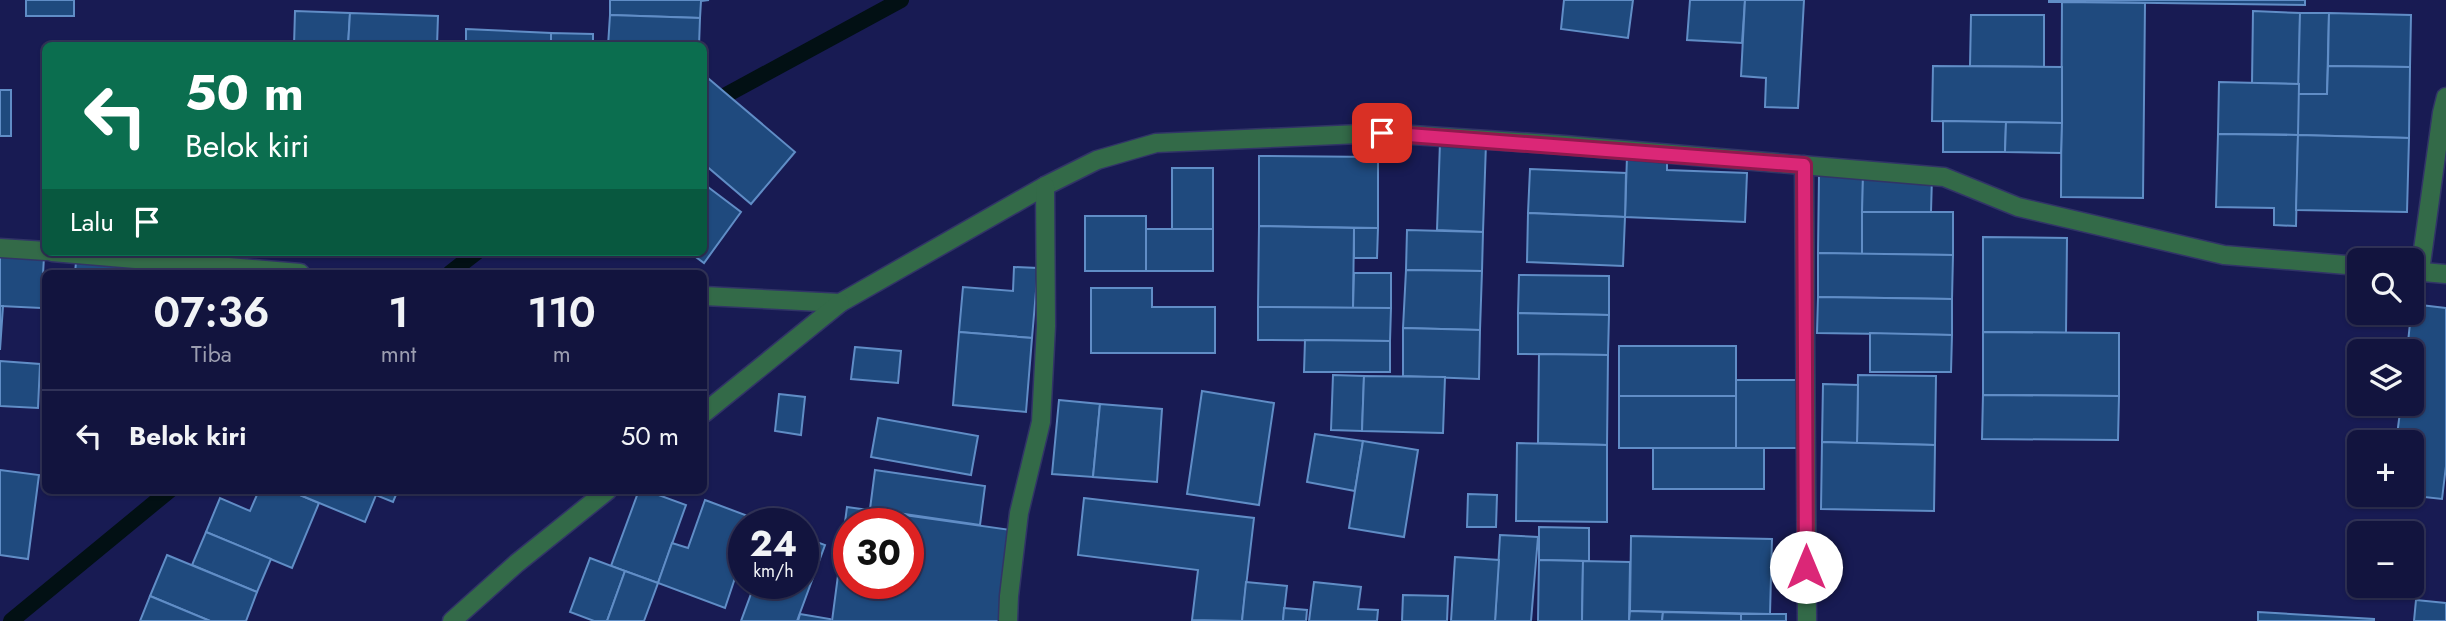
<!DOCTYPE html>
<html lang="id">
<head>
<meta charset="utf-8">
<style>
  body { margin:0; font-family:Jost,sans-serif; background:#1f2149; color:#f1f3f6; height:100vh; display:flex; flex-direction:column; font-size:26px; white-space:nowrap }
  * { box-sizing:border-box; margin:0 }
  p { font-size:23px; color:#9c9eb0 }
  .icon { flex:none; width:38px; height:38px; fill:none; stroke:currentColor; stroke-width:2; stroke-linecap:round; stroke-linejoin:round }
  .map { position:relative; flex:1; overflow:hidden }
  .details { position:absolute; left:42px; top:270px; width:665px; height:224px; display:flex; flex-direction:column; background:#12143e; border-radius:10px; box-shadow:0 2px 5px #0004,0 0 0 2px #313358 }
  .details>* { flex:none }
  .guide { position:absolute; left:42px; top:42px; width:665px; height:214px; border-radius:10px; box-shadow:0 2px 5px #0004,0 0 0 2px #313358; background:#0b6e4f; color:#fff; overflow:hidden }
  .fabs { position:absolute; left:2347px; top:248px; display:grid; gap:14px }
  .fabs a { display:grid; place-items:center; width:77px; height:77px; border-radius:10px; background:#12143e; box-shadow:0 2px 5px #0004,0 0 0 2px #313358; font-size:35px }
  .speed { position:absolute; left:728px; top:508px; display:flex; gap:14px; font-size:35px; font-weight:700; text-align:center }
  .speed>* { display:grid; place-content:center; width:91px; height:91px; border-radius:50%; background:#12143e; box-shadow:0 2px 5px #0004,0 0 0 2px #313358; line-height:1 }
  .speed small { font-size:18px; font-weight:400 }
  .speed .limit { border:10px solid #d22; background:#fff; color:#111 }
  .pin { position:absolute; display:grid; place-items:center; width:60px; height:60px; color:#fff; margin:-30px; border-radius:14px; box-shadow:0 4px 10px #0006 }
  .me { position:absolute; width:77px; margin:-38px; rotate:0deg; stroke-linejoin:round; filter:drop-shadow(0 0 5px #0008) }
  .turn { display:flex; align-items:center; gap:24px; height:147px; padding:0 28px; font-size:32px }
  .turn .icon { width:91px; height:91px; stroke-width:2.5 }
  .turn b { display:block; font-size:49px; line-height:60px }
  .then { display:flex; align-items:center; height:66px; padding:0 28px; background:#0003; gap:14px; font-size:26px }
  .eta { display:flex; justify-content:space-evenly; align-items:center; height:119px; text-align:center }
  .eta b { font-size:42px; font-weight:600; line-height:49px }
  ul { padding:0; list-style:none }
  li { display:flex; align-items:center; gap:21px; height:91px; padding:0 28px; border-top:2px solid #313358 }
  li div { flex:1 }
  li b { display:block; font-size:26px }
  li em { font-style:normal }
  .map>svg:first-child { display:block }
</style>
</head>
<body>
<div class="map">
<svg width="2446" height="621" viewBox="0 0 2446 621">
  <rect width="100%" height="100%" fill="#181b53"/>
  <g fill="none" stroke-linecap="round" stroke-linejoin="round">
    <g stroke="#021014" stroke-width="16">
      <polyline points="704,107 901,0"/>
      <polyline points="450,273 477,252"/>
      <polyline points="11,621 170,490"/>
    </g>
  </g>
  <g fill="#1f4a7e" stroke="#608dc6" stroke-width="2" fill-rule="evenodd">
    <rect x="26" y="0" width="48" height="16"/>
    <polygon points="610,0 709,0 701,1 700,18 610,15"/>
    <polygon points="1564,0 1633,0 1628,38 1561,29"/>
    <polygon points="1690,0 1745,0 1742,43 1687,40"/>
    <polygon points="1745,0 1804,0 1798,108 1765,107 1766,78 1741,76"/>
    <rect x="2049" y="0" width="36" height="2"/>
    <polygon points="2085,0 2305,0 2305,5 2085,2"/>
    <polygon points="2062,2 2145,3 2143,198 2061,197"/>
    <polygon points="295,11 350,13 348,46 294,46"/>
    <polygon points="2253,11 2300,13 2299,84 2252,83"/>
    <polygon points="350,13 438,16 437,46 348,46"/>
    <polygon points="2300,13 2329,13 2327,94 2298,94"/>
    <polygon points="2329,13 2411,15 2410,67 2328,66"/>
    <polygon points="610,15 700,18 699,46 608,46"/>
    <polygon points="1971,15 2044,15 2044,67 1970,66"/>
    <polygon points="466,29 551,33 551,46 466,46"/>
    <polygon points="551,33 593,34 593,46 551,46"/>
    <polygon points="1933,66 2062,67 2062,123 1932,121"/>
    <polygon points="2328,66 2410,67 2409,138 2298,135 2298,94 2327,94"/>
    <polygon points="709,79 795,152 751,204 704,164 704,85"/>
    <polygon points="2219,82 2299,84 2298,135 2218,134"/>
    <rect x="0" y="90" width="11" height="46"/>
    <polygon points="1943,121 2006,122 2005,152 1943,152"/>
    <polygon points="2006,122 2062,123 2061,153 2005,152"/>
    <polygon points="2218,134 2298,135 2296,226 2274,225 2274,208 2216,207"/>
    <polygon points="2298,135 2409,138 2407,212 2296,210"/>
    <polygon points="1440,142 1486,143 1483,232 1437,230"/>
    <polygon points="1259,156 1378,157 1378,228 1259,226"/>
    <polygon points="1627,156 1667,157 1667,170 1747,173 1745,222 1625,217"/>
    <rect x="1172" y="168" width="41" height="61"/>
    <polygon points="1530,169 1626,173 1625,217 1528,213"/>
    <polygon points="1819,175 1863,175 1862,254 1818,253"/>
    <polygon points="1863,175 1932,176 1931,212 1862,212"/>
    <polygon points="704,184 741,212 704,263 689,252 704,252"/>
    <polygon points="1862,212 1953,212 1953,255 1862,254"/>
    <polygon points="1528,213 1625,217 1623,266 1527,262"/>
    <rect x="1085" y="216" width="61" height="55"/>
    <polygon points="1259,226 1354,228 1353,308 1258,307"/>
    <polygon points="1354,228 1378,228 1377,258 1354,258"/>
    <rect x="1146" y="229" width="67" height="42"/>
    <polygon points="1407,230 1483,232 1482,271 1406,270"/>
    <polygon points="1983,237 2067,238 2066,333 1983,332"/>
    <polygon points="1818,253 1953,255 1952,299 1818,297"/>
    <polygon points="0,255 44,257 41,308 0,306"/>
    <polygon points="76,262 181,269 181,273 75,273"/>
    <polygon points="1014,267 1038,268 1032,338 959,332 963,287 1013,291"/>
    <polygon points="1406,270 1482,271 1480,330 1403,328"/>
    <polygon points="1354,273 1391,273 1391,308 1353,308"/>
    <polygon points="1519,275 1609,276 1609,315 1518,313"/>
    <polygon points="1091,288 1152,288 1152,307 1215,307 1215,353 1091,353"/>
    <polygon points="1818,297 1952,299 1952,335 1817,333"/>
    <polygon points="2412,304 2446,308 2446,466 2442,499 2406,495 2412,495 2412,443 2396,443 2401,404 2412,404 2412,352 2407,352"/>
    <polygon points="0,306 3,306 0,350"/>
    <polygon points="1258,307 1391,308 1390,341 1258,340"/>
    <polygon points="1518,313 1609,315 1608,355 1518,354"/>
    <polygon points="1403,328 1480,330 1479,379 1403,376"/>
    <polygon points="959,332 1032,338 1026,412 953,405"/>
    <polygon points="1983,332 2119,333 2119,396 1983,395"/>
    <polygon points="1870,333 1952,335 1951,372 1870,372"/>
    <polygon points="1305,340 1390,341 1390,372 1304,372"/>
    <rect x="1619" y="346" width="117" height="50"/>
    <polygon points="855,347 901,351 898,383 851,379"/>
    <polygon points="1539,354 1608,355 1607,445 1538,443"/>
    <polygon points="0,361 40,364 38,408 0,406"/>
    <polygon points="1333,375 1364,376 1362,431 1331,430"/>
    <polygon points="1858,375 1936,376 1935,445 1857,443"/>
    <polygon points="1364,376 1445,377 1443,433 1362,431"/>
    <rect x="1736" y="380" width="63" height="68"/>
    <polygon points="1823,384 1858,385 1857,443 1822,442"/>
    <polygon points="1202,391 1274,403 1259,505 1187,494"/>
    <polygon points="779,394 805,397 801,435 775,431"/>
    <polygon points="1983,395 2119,396 2118,440 1982,439"/>
    <rect x="1619" y="396" width="117" height="52"/>
    <polygon points="1059,400 1100,404 1093,477 1052,474"/>
    <polygon points="1100,404 1162,409 1157,482 1093,477"/>
    <polygon points="878,418 978,436 971,475 871,457"/>
    <polygon points="1315,434 1363,441 1355,491 1307,482"/>
    <polygon points="1363,441 1418,450 1404,537 1349,528"/>
    <polygon points="1822,442 1935,445 1934,511 1821,509"/>
    <polygon points="1517,443 1607,445 1607,522 1516,521"/>
    <rect x="1653" y="448" width="111" height="41"/>
    <polygon points="0,470 39,475 28,559 0,555"/>
    <polygon points="875,470 985,486 980,525 870,509"/>
    <polygon points="259,490 288,490 319,503 292,568 206,532 220,498 250,511"/>
    <polygon points="288,490 398,490 393,502 376,495 365,522"/>
    <polygon points="639,490 645,490 686,505 658,583 611,566"/>
    <polygon points="1468,494 1497,495 1496,527 1467,527"/>
    <polygon points="1084,498 1254,518 1242,621 1192,620 1198,570 1078,555"/>
    <polygon points="705,500 756,519 755,523 744,523 744,578 736,575 725,608 658,583 672,543 688,548"/>
    <path d="M847,507L1011,530L999,621H832ZM849,523H908V583H849Z"/>
    <polygon points="1539,527 1589,528 1589,561 1539,560"/>
    <polygon points="206,532 271,559 257,592 192,565"/>
    <polygon points="1500,535 1538,537 1531,621 1495,621"/>
    <polygon points="1631,536 1772,539 1770,614 1630,611"/>
    <polygon points="803,537 825,545 797,621 741,621 755,583 803,583"/>
    <polygon points="167,555 257,592 246,621 210,621 150,596"/>
    <polygon points="1455,557 1499,560 1495,621 1451,621"/>
    <polygon points="590,558 625,571 607,621 594,621 570,612"/>
    <polygon points="1539,560 1583,561 1582,621 1538,621"/>
    <polygon points="1583,561 1630,562 1629,621 1582,621"/>
    <polygon points="625,571 658,583 644,621 607,621"/>
    <polygon points="1246,582 1287,586 1283,621 1242,621"/>
    <polygon points="1314,582 1361,587 1358,609 1378,610 1377,621 1309,621"/>
    <polygon points="1403,595 1448,596 1447,621 1402,621"/>
    <polygon points="150,596 210,621 140,621"/>
    <polygon points="2416,600 2446,603 2446,621 2414,621"/>
    <polygon points="1284,608 1307,610 1306,621 1283,621"/>
    <polygon points="1630,611 1663,612 1662,621 1629,621"/>
    <polygon points="1663,612 1741,614 1741,621 1662,621"/>
    <polygon points="2258,612 2374,619 2374,621 2258,621"/>
    <polygon points="800,614 830,619 830,621 798,621"/>
    <rect x="1741" y="614" width="45" height="7"/>
  </g>
  <g fill="none" stroke-linecap="round" stroke-linejoin="round">
    <defs>
      <g id="street">
        <polyline points="1804,165 1807,621"/>
        <polyline points="0,248 46,251"/>
        <polyline points="52,252 300,273"/>
        <polyline points="2412,271 2446,274"/>
        <polyline points="2420,271 2442,113 2446,97"/>
        <polyline points="704,296 840,303 1045,186 1097,160 1156,143 1382,133 1565,145 1944,177 2018,207 2224,255 2359,266"/>
        <polyline points="704,413 840,303"/>
        <polyline points="452,621 517,563 608,490"/>
        <polyline points="1008,621 1009,596 1019,513 1041,422 1046,326 1045,186"/>
      </g>
    </defs>
    <use href="#street" stroke="#313467" stroke-width="21"/>
    <use href="#street" stroke="#336a48" stroke-width="18"/>
  </g>
  <g fill="none" stroke-linecap="round" stroke-linejoin="round">
    <defs>
      <polyline id="route" points="1382,133 1804,165 1806,567"/>
    </defs>
    <use href="#route" stroke="#8e194d" stroke-width="18"/>
    <use href="#route" stroke="#db2777" stroke-width="12"/>
  </g>
</svg>
<div class="fabs">
<a><svg class="icon" aria-label="search" viewBox="0 0 24 24"><circle cx="10" cy="10" r="6"/><path d="M15 15l6 6"/></svg></a>
<a><svg class="icon" aria-label="layers" viewBox="0 0 24 24"><path d="M12 4l9 5-9 5-9-5zM3 14l9 5 9-5"/></svg></a>
<a>+</a>
<a>−</a>
</div>
<div class="speed"><div>24<small>km/h</small></div><div class="limit">30</div></div>
<div class="pin" style="left:1382px;top:133px;background:#d93025"><svg class="icon" aria-label="arrive" viewBox="0 0 24 24"><path d="M6 21V4h12l-3 4 3 4H6"/></svg></div>
<svg class="me" style="left:1806px;top:567px" viewBox="-20 -20 40 40"><circle r="19" fill="#fff"/><path d="M0-13L10 11 0 6-10 11z" fill="#db2777"/></svg>
<div class="guide">
<div class="turn"><svg class="icon" aria-label="left" viewBox="0 0 24 24"><path d="M17 20v-9H6M10 6l-5 5 5 5"/></svg><div><b>50 m</b>Belok kiri</div></div>
<div class="then">Lalu<svg class="icon" aria-label="arrive" viewBox="0 0 24 24"><path d="M6 21V4h12l-3 4 3 4H6"/></svg></div>
</div>
<section class="details">
<div class="eta">
<div><b>07:36</b><p>Tiba</p></div>
<div><b>1</b><p>mnt</p></div>
<div><b>110</b><p>m</p></div>
</div>
<ul>
<li><svg class="icon" aria-label="left" viewBox="0 0 24 24"><path d="M17 20v-9H6M10 6l-5 5 5 5"/></svg><div><b>Belok kiri</b></div><em>50 m</em></li>
</ul>
</section>
</div>
</body>
</html>
